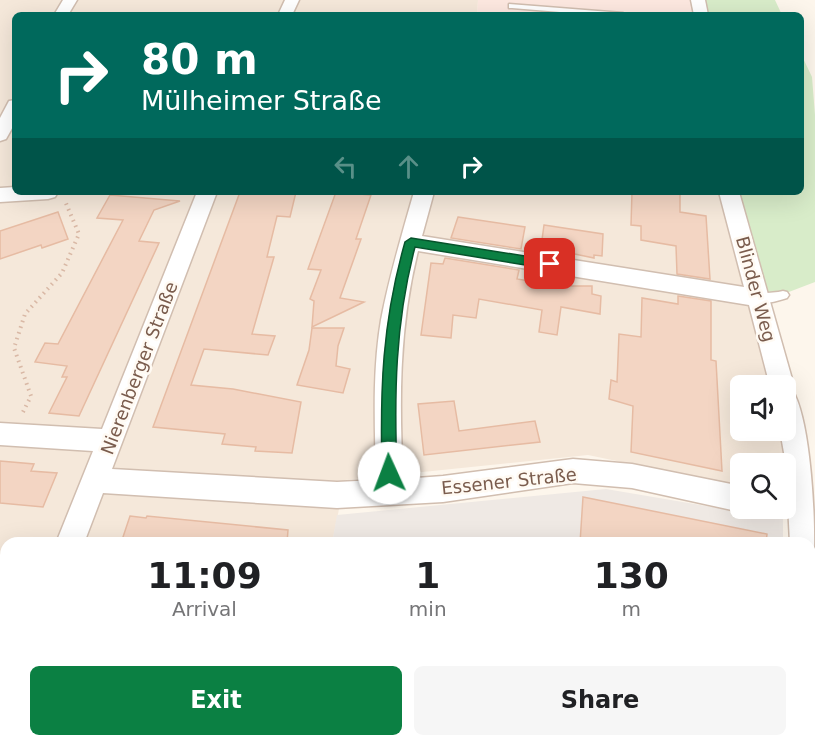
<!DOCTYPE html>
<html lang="en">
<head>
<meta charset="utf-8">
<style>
  body { margin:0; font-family:"DejaVu Sans",sans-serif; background:#f6f6f6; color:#202124; height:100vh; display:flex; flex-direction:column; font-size:22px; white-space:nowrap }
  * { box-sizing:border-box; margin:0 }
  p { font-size:20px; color:#757577 }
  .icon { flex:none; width:33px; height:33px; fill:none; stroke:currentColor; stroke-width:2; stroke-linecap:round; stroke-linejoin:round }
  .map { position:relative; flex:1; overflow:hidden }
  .drawer { position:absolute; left:0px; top:537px; width:816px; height:210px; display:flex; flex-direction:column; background:#fff; border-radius:18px 18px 0 0; box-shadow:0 6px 24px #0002 }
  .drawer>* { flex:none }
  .top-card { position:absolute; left:12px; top:12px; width:792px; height:183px; border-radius:9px; box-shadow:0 6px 24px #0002; background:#00695c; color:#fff; overflow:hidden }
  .tools { position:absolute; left:730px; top:375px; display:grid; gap:12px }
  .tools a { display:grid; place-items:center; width:66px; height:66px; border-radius:9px; background:#fff; box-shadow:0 6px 24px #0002; font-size:30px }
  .pin { position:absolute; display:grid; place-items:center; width:51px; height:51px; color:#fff; margin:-26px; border-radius:12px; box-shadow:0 3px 9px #0006 }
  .me { position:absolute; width:66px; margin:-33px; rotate:358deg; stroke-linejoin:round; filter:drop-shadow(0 0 4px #0008) }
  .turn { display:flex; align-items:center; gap:21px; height:126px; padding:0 30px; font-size:27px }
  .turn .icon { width:78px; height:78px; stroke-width:2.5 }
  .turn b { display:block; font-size:42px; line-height:51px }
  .lanes { display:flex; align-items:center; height:57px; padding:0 30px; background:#0003; justify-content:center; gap:30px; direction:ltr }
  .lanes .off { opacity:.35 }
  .eta { display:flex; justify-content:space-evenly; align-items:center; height:102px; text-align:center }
  .eta b { font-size:36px; font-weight:700; line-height:42px }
  .cta { display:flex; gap:12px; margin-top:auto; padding:12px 30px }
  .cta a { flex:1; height:69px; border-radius:9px; background:#0b8043; color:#fff; font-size:24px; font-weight:700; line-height:69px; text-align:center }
  .cta a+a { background:#f6f6f6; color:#202124 }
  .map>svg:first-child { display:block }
</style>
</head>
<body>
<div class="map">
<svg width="815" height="747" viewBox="0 0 815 747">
  <rect width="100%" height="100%" fill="#fdf6ec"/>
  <polygon fill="#f5e8da" points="0,0 478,0 477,15 15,15 15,192 725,192 771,385 741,386 741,430 782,431 792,472 786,474 786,464 741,464 741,487 588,455 345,480 332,543 6,543 6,741 241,741 239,747 0,747"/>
  <polygon fill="#fde8e0" points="478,0 697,0 699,15 477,15"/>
  <g fill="#efe9e4">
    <polygon points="606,489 783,519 783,543 332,543 337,515"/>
    <polygon points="241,741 786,741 786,747 239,747"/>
  </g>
  <g fill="#d8ecc9">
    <polygon points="697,0 775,0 782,15 699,15"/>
    <polygon points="801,54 812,77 815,115 815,282 752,306 725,192 801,192"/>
  </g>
  <g fill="#f3d5c3" stroke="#e6bba3" stroke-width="1.5">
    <polygon points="240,192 296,192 290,217 277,216 267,257 274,257 252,334 275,336 268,355 204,349 191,385 233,389 301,402 292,453 255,451 256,447 222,444 225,434 153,427"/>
    <polygon points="336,192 371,195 356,239 361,239 340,298 364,302 312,327 314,301 310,299 321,270 308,269"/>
    <polygon points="632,192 680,192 680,212 706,216 710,279 677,274 676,246 641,240 641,226 631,225"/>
    <polygon points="110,195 180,201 154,210 139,241 159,243 79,416 49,413 67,377 62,377 67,366 35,362 45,343 58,344 123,220 97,218"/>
    <polygon points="58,212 68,239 42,248 41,245 0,259 0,231"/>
    <polygon points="458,217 525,227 521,249 451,238"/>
    <polygon points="544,225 603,234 602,256 594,255 594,258 541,247"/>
    <polygon points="445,258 519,270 517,279 558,286 592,286 592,294 601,296 600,314 561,307 557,335 539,332 542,310 479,299 476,318 453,315 451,338 421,335 431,263 443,264"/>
    <polygon points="678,296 711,301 711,360 716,361 722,471 631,452 633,406 609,399 611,380 617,382 619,334 641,337 642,298 678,304"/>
    <polygon points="312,328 344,328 338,346 336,366 350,369 343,393 297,385 309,350"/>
    <polygon points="454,401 459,431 535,421 540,442 424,455 418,404"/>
    <polygon points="0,461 34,464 31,471 57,473 43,507 0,503"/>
    <polygon points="583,497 767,534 766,543 580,543"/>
    <polygon points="130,516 146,518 147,516 288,530 287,543 121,543"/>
  </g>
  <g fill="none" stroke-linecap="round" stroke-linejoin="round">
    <defs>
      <g id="service">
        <polygon points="509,4 623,13 627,15 596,15 512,8 509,8"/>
        <path d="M783,291L787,292L789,295L787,298C777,301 761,307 753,298C759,291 774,294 783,291Z"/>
      </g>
      <g id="minor">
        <polygon points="63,0 77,0 68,15 54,15"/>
        <polygon points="285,0 299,0 292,15 278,15"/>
        <polygon points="691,0 705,0 708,15 694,15"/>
        <polygon points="15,100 15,123 6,139 0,141 0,118 9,101"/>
        <polygon points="15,187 15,192 58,192 55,197 48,199 0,202 0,188"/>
        <path d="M197,192H217L112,469L337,482L376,480C375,427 372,373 381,320C389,277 402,234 414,192H434L422,236L744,287L719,192H739L794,386L790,394L795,395C811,430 815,516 814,553L810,555V543H790L786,464L780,430H786V386H770L749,305L418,251C399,327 399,400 403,479L443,476L573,459L632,464L741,486V508H750L741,512L632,488L573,483L443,502L337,508L103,493L84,543H56L93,451L0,445V423L102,429Z"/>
        <polygon points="6,685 6,730 0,732 0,687"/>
        <polygon points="810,724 815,726 815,747 793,747 793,741 810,741"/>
      </g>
    </defs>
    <use href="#service" stroke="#d1beb0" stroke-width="3"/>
    <use href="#minor" stroke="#d1beb0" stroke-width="3"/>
    <polyline stroke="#d9b8a5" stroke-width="4" stroke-dasharray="1.5 4.5" stroke-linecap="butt" points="23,412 31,396 14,348 25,314 62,273 79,234 65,201"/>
    <polyline stroke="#d9b8a5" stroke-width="4.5" stroke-dasharray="1.5 5" stroke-linecap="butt" points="0,659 6,644"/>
    <use href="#service" fill="#fff" fill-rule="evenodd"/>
    <use href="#minor" fill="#fff" fill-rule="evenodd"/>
  </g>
  <path fill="#0b8043" stroke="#07532c" stroke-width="1.5" d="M411,238L550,260L556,264L550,269L415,247C395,323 394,395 397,473L395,478L389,480L384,478L382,473C380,389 382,323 405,242Z"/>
  <g text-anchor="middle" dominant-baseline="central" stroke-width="5" stroke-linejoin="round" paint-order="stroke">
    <g font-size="18" fill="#7a5c4d" stroke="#fffaf3">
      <text transform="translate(756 289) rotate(75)">Blinder Weg</text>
      <text transform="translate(139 368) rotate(-69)">Nierenberger Straße</text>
      <text transform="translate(509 481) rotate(-6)">Essener Straße</text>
    </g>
  </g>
</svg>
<div class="tools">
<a><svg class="icon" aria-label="sound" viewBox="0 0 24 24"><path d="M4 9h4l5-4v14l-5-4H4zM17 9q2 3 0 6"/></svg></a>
<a><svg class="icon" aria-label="search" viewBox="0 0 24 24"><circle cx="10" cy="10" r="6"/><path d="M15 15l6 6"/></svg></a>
</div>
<div class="pin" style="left:550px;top:264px;background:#d93025"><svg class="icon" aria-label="arrive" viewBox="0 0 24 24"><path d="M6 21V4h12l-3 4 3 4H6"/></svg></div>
<svg class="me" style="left:389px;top:473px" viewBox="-20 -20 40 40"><circle r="19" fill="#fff"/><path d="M0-13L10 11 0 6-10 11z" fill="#0b8043"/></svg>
<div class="top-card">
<div class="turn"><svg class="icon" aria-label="right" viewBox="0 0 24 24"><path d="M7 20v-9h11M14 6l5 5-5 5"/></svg><div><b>80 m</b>Mülheimer Straße</div></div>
<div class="lanes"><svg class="icon off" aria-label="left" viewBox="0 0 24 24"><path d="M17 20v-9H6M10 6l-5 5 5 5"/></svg><svg class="icon off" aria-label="ahead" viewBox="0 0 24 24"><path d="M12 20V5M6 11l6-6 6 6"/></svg><svg class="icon" aria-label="right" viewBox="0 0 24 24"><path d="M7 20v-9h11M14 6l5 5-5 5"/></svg></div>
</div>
<section class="drawer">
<div class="eta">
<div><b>11:09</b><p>Arrival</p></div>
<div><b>1</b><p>min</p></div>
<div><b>130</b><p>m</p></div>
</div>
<div class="cta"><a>Exit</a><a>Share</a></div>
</section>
</div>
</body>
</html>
